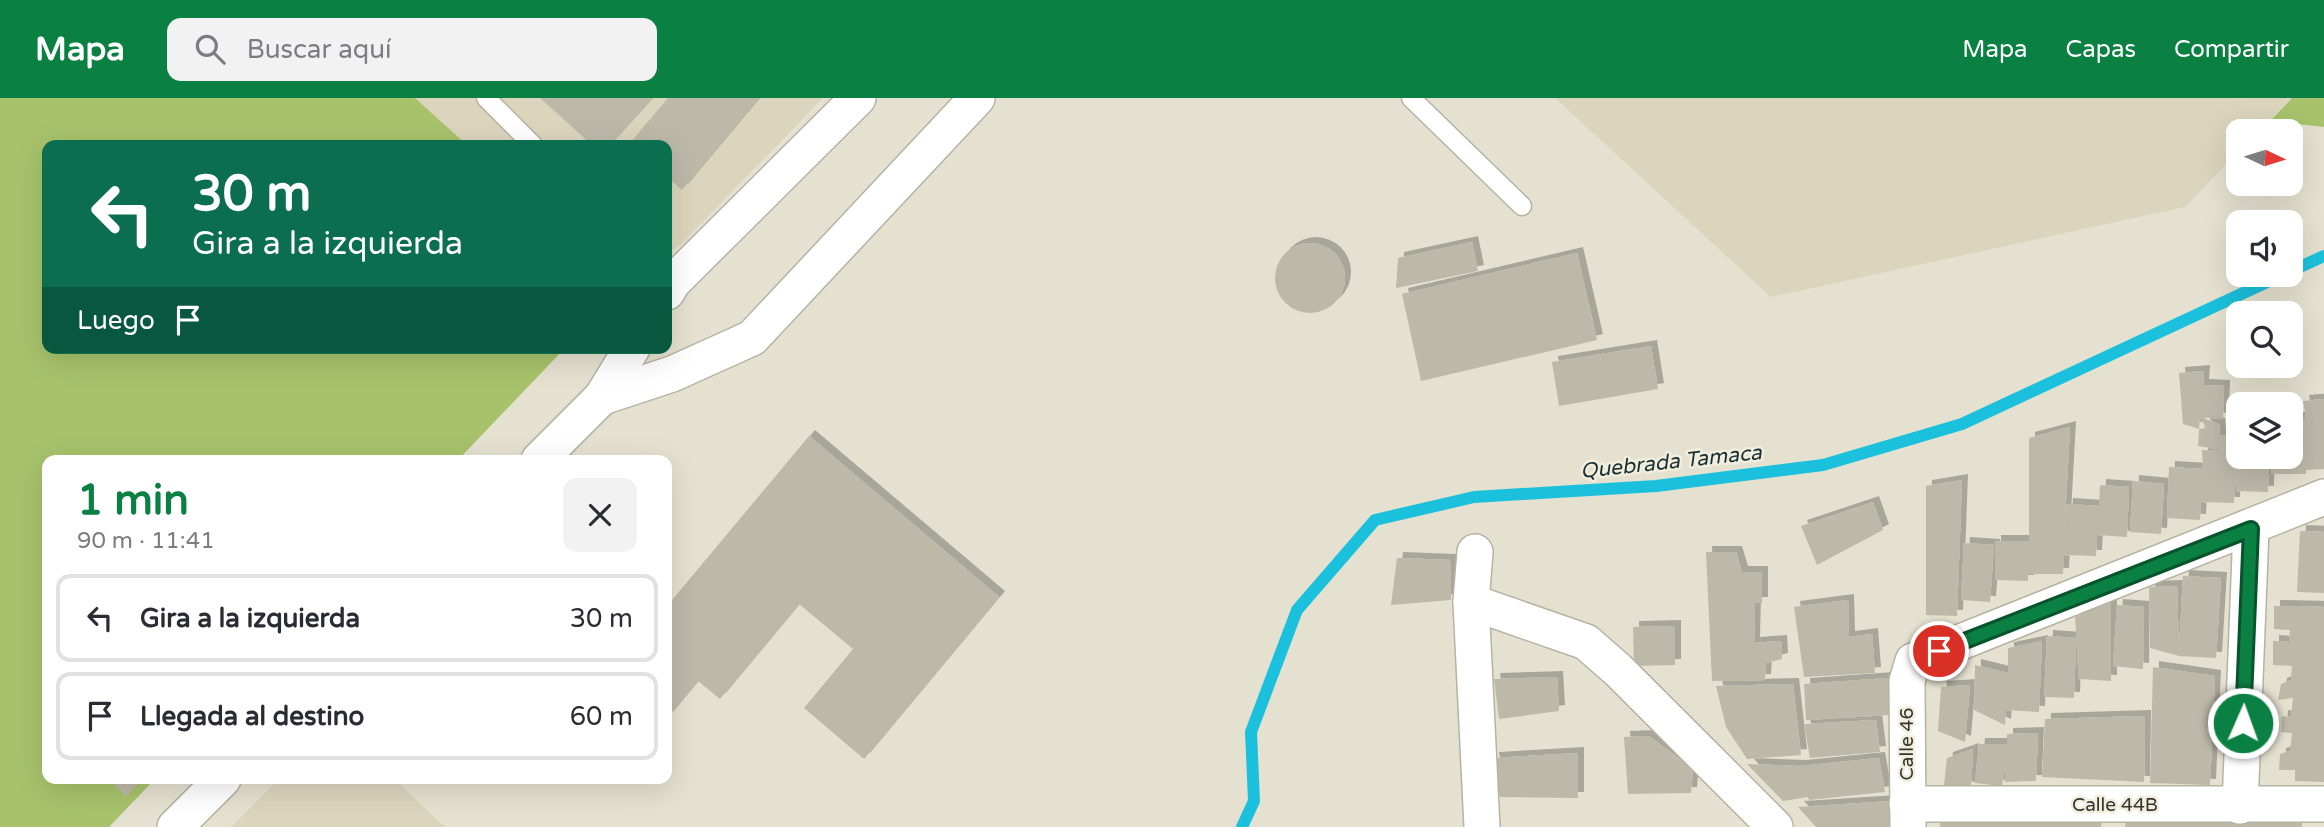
<!DOCTYPE html>
<html lang="es">
<head>
<meta charset="utf-8">
<style>
  body { margin:0; font-family:"Varela Round",sans-serif; background:#f2f2f3; color:#2b2b33; height:100vh; display:flex; flex-direction:column; font-size:26px; white-space:nowrap }
  * { box-sizing:border-box; margin:0 }
  p { font-size:23px; color:#7c7c81 }
  .icon { flex:none; width:38px; height:38px; fill:none; stroke:currentColor; stroke-width:2; stroke-linecap:round; stroke-linejoin:round }
  .map { position:relative; flex:1; overflow:hidden }
  .side { position:absolute; left:42px; top:357px; width:630px; height:329px; display:flex; flex-direction:column; background:#fff; border-radius:14px; box-shadow:0 7px 28px #0002 }
  .side>* { flex:none }
  .banner { position:absolute; left:42px; top:42px; width:630px; height:214px; border-radius:14px; box-shadow:0 7px 28px #0002; background:#0b6e4f; color:#fff; overflow:hidden }
  .needle { width:46px; rotate:94deg }
  .tools { position:absolute; left:2226px; top:21px; display:grid; gap:14px }
  .tools a { display:grid; place-items:center; width:77px; height:77px; border-radius:14px; background:#fff; box-shadow:0 7px 28px #0002; font-size:35px }
  .pin { position:absolute; display:grid; place-items:center; width:60px; height:60px; color:#fff; margin:-30px; border:4px solid #fff; border-radius:50%; box-shadow:0 2px 7px #0007 }
  .me { position:absolute; width:77px; margin:-38px; rotate:2deg; stroke-linejoin:round; filter:drop-shadow(0 0 5px #0008) }
  .turn { display:flex; align-items:center; gap:24px; height:147px; padding:0 35px; font-size:32px }
  .turn .icon { width:91px; height:91px; stroke-width:2.5 }
  .turn b { display:block; font-size:49px; line-height:60px }
  .then { display:flex; align-items:center; height:66px; padding:0 35px; background:#0003; gap:14px; font-size:26px }
  .round { display:grid; place-items:center; flex:none; width:74px; height:74px; border-radius:14px; background:#f2f2f3 }
  .head { display:flex; align-items:center; justify-content:space-between; height:119px; padding:0 35px }
  h1 { font-size:42px; font-weight:800; line-height:52px; color:#0b8043 }
  ul { padding:0; list-style:none }
  li { display:flex; align-items:center; gap:21px; height:88px; margin:0 14px 10px; padding:0 21px; border:4px solid #e1e1e2; border-radius:14px }
  li div { flex:1 }
  li b { display:block; font-size:26px }
  li em { font-style:normal }
  header { display:flex; align-items:center; gap:42px; box-sizing:border-box; height:98px; padding:0 35px; background:#0b8043; color:#fff }
  header strong { font-size:33px }
  nav { display:flex; gap:38px; margin-inline-start:auto; font-size:24px }
  .search { width:490px; height:63px; background:#f2f2f3; display:flex; align-items:center; gap:18px; box-sizing:border-box; padding:0 24px; border-radius:14px; color:#7c7c81; font-size:26px }
  .map>svg:first-child { display:block }
</style>
</head>
<body>
<header>
<strong>Mapa</strong>
<div class="search"><svg class="icon" aria-label="search" viewBox="0 0 24 24"><circle cx="10" cy="10" r="6"/><path d="M15 15l6 6"/></svg>Buscar aquí</div>
<nav><a>Mapa</a><a>Capas</a><a>Compartir</a></nav>
</header>
<div class="map">
<svg width="2324" height="729" viewBox="0 0 2324 729">
  <defs>
    <filter id="shadow"><feDropShadow dx="6" dy="-6" stdDeviation="0" flood-color="#0004"/></filter>
  </defs>
  <rect width="100%" height="100%" fill="#e5e1d0"/>
  <g fill="#dbd5bd">
    <polygon points="415,0 823,0 681,146 667,156 667,47 467,47"/>
    <polygon points="1555,0 2291,0 2259,33 2238,33 2238,54 2185,109 1771,199"/>
    <polygon points="279,681 394,681 445,729 231,729"/>
  </g>
  <g fill="#a7c26b">
    <polygon points="0,0 415,0 467,47 47,47 47,250 565,250 458,362 47,362 47,681 155,681 109,729 0,729"/>
    <polygon points="2292,0 2324,0 2324,29 2270,23"/>
  </g>
  <g fill="none" stroke-linecap="round" stroke-linejoin="round">
    <g stroke="#1bc1dc" stroke-width="12">
      <polyline points="2291,173 2324,158"/>
      <polyline points="1242,729 1254,703 1251,634 1297,512 1375,422 1474,399 1656,388 1823,367 1962,326 2282,177"/>
    </g>
  </g>
  <g fill="#bdb9a9" filter="url(#shadow)">
    <polygon points="540,0 653,0 610,47 592,47"/>
    <polygon points="668,0 759,0 682,92 667,79 667,47 629,46"/>
    <polygon points="1472,144 1478,173 1396,190 1398,160"/>
    <circle cx="1310" cy="180" r="35"/>
    <polygon points="1577,155 1597,242 1421,283 1402,196"/>
    <polygon points="1651,248 1658,291 1559,308 1552,264"/>
    <polygon points="2204,273 2203,287 2224,288 2223,321 2200,319 2199,331 2183,326 2179,275"/>
    <polygon points="2324,301 2324,371 2306,372 2306,376 2271,376 2271,359 2291,359 2291,320 2306,320 2303,303"/>
    <polygon points="2200,319 2219,326 2220,337 2238,340 2234,405 2201,404 2200,422 2167,420 2169,369 2203,371 2202,352 2231,353 2198,348 2199,331 2206,330"/>
    <polygon points="2070,329 2064,439 2067,406 2099,408 2100,387 2129,389 2127,439 2097,437 2096,458 2064,457 2063,476 2028,476 2028,483 1995,482 1995,443 2029,443 2029,340"/>
    <polygon points="809,338 999,499 864,661 804,610 853,551 799,506 720,601 698,583 667,620 667,508"/>
    <polygon points="2237,359 2269,359 2268,394 2236,393"/>
    <polygon points="1962,382 1957,518 1926,517 1926,388"/>
    <polygon points="2133,383 2164,386 2161,436 2130,434"/>
    <polygon points="1873,404 1883,432 1817,467 1801,428"/>
    <polygon points="2300,433 2324,434 2324,495 2297,494"/>
    <polygon points="1964,445 1994,447 1990,504 1961,502"/>
    <polygon points="1706,454 1736,454 1742,474 1762,474 1762,505 1755,505 1754,545 1781,543 1782,561 1766,565 1765,582 1712,583"/>
    <polygon points="1397,460 1450,462 1451,502 1391,507"/>
    <polygon points="2183,478 2221,480 2216,560 2179,558 2150,550 2149,489 2177,488 2179,552"/>
    <polygon points="1848,502 1849,539 1872,536 1875,575 1804,579 1794,509"/>
    <polygon points="2111,505 2111,583 2079,581 2075,519"/>
    <polygon points="2117,507 2144,509 2143,571 2113,568"/>
    <polygon points="2274,508 2324,509 2324,684 2295,683 2295,672 2279,672 2280,656 2290,653 2292,635 2281,634 2282,618 2291,619 2293,600 2278,602 2281,586 2291,582 2292,568 2273,567 2273,543 2289,544 2290,532 2274,531"/>
    <polygon points="1675,528 1675,567 1634,568 1633,529"/>
    <polygon points="2047,538 2076,540 2074,600 2044,599"/>
    <polygon points="2042,543 2039,614 2006,612 2005,627 1974,612 1975,567 2008,575 2008,550"/>
    <polygon points="2153,569 2215,578 2210,687 2150,685"/>
    <polygon points="1557,579 1559,613 1499,621 1494,581"/>
    <polygon points="1888,580 1889,617 1806,622 1804,586"/>
    <polygon points="1793,586 1801,657 1747,661 1726,629 1716,588"/>
    <polygon points="1970,587 1965,644 1938,633 1941,589"/>
    <polygon points="2145,618 2144,684 2042,679 2045,621"/>
    <polygon points="1876,622 1880,654 1810,660 1804,626"/>
    <polygon points="2038,635 2036,683 2005,684 2007,652 2002,688 1975,685 1979,646 2007,646 2007,636"/>
    <polygon points="1649,638 1693,671 1691,695 1628,696 1624,639"/>
    <polygon points="1973,651 1971,690 1944,687 1947,660"/>
    <polygon points="1578,655 1578,700 1500,699 1493,660"/>
    <polygon points="1879,660 1885,694 1809,702 1808,699 1783,703 1747,666 1800,668"/>
    <polygon points="109,681 143,681 126,698"/>
    <polygon points="1891,703 1894,729 1816,729 1798,709"/>
    <polygon points="2126,719 2302,722 2302,729 2125,729"/>
    <polygon points="1940,721 2102,722 2101,729 1940,729"/>
  </g>
  <g fill="none" stroke-linecap="round" stroke-linejoin="round">
    <defs>
      <g id="service">
        <polyline points="486,0 533,47"/>
        <polyline points="1411,0 1522,108"/>
      </g>
      <g id="minor">
        <polyline points="667,194 673,184 858,0"/>
        <polyline points="602,299 672,276 752,240 977,0"/>
        <polyline points="539,362 602,299 632,250"/>
        <polyline points="1475,454 1471,504 1482,729"/>
        <polyline points="1471,504 1586,544 1618,572 1775,729"/>
        <polyline points="1907,706 2324,706"/>
        <polyline points="2240,708 2251,431"/>
        <polyline points="175,729 223,681"/>
        <polyline points="1908,729 1907,583 1913,563 2324,399"/>
      </g>
    </defs>
    <use href="#service" stroke="#b7b3a3" stroke-width="21"/>
    <use href="#minor" stroke="#b7b3a3" stroke-width="38"/>
    <use href="#service" stroke="#fff" stroke-width="18"/>
    <use href="#minor" stroke="#fff" stroke-width="35"/>
  </g>
  <g fill="none" stroke-linecap="round" stroke-linejoin="round">
    <defs>
      <polyline id="route" points="1939,553 2251,431 2243,625"/>
    </defs>
    <use href="#route" stroke="#07532c" stroke-width="18"/>
    <use href="#route" stroke="#0b8043" stroke-width="12"/>
  </g>
  <g text-anchor="middle" dominant-baseline="central" stroke-width="5" stroke-linejoin="round" paint-order="stroke">
    <g font-size="19" fill="#37352f" stroke="#f2eedd">
      <text transform="translate(1907 646) rotate(-90)">Calle 46</text>
      <text x="2115" y="707">Calle 44B</text>
    </g>
    <g font-size="21" font-style="italic" fill="#172f34" stroke="#f2eedd">
      <text transform="translate(1671 364) rotate(-6)">Quebrada Tamaca</text>
    </g>
  </g>
</svg>
<div class="tools">
<a><svg class="needle" viewBox="-14 -14 28 28"><path d="M0-13l5 13h-10z" fill="#e53935"/><path d="M0 13l5-13h-10z" fill="#7c7c81"/></svg></a>
<a><svg class="icon" aria-label="sound" viewBox="0 0 24 24"><path d="M4 9h4l5-4v14l-5-4H4zM17 9q2 3 0 6"/></svg></a>
<a><svg class="icon" aria-label="search" viewBox="0 0 24 24"><circle cx="10" cy="10" r="6"/><path d="M15 15l6 6"/></svg></a>
<a><svg class="icon" aria-label="layers" viewBox="0 0 24 24"><path d="M12 4l9 5-9 5-9-5zM3 14l9 5 9-5"/></svg></a>
</div>
<div class="pin" style="left:1939px;top:553px;background:#d93025"><svg class="icon" aria-label="arrive" viewBox="0 0 24 24"><path d="M6 21V4h12l-3 4 3 4H6"/></svg></div>
<svg class="me" style="left:2243px;top:625px" viewBox="-20 -20 40 40"><circle r="17" fill="#0b8043" stroke="#fff" stroke-width="3"/><path d="M0-11L8 9 0 5-8 9z" fill="#fff"/></svg>
<div class="banner">
<div class="turn"><svg class="icon" aria-label="left" viewBox="0 0 24 24"><path d="M17 20v-9H6M10 6l-5 5 5 5"/></svg><div><b>30 m</b>Gira a la izquierda</div></div>
<div class="then">Luego<svg class="icon" aria-label="arrive" viewBox="0 0 24 24"><path d="M6 21V4h12l-3 4 3 4H6"/></svg></div>
</div>
<section class="side">
<div class="head"><div><h1>1 min</h1><p>90 m · 11:41</p></div><a class="round"><svg class="icon" aria-label="close" viewBox="0 0 24 24"><path d="M6 6l12 12M18 6L6 18"/></svg></a></div>
<ul>
<li><svg class="icon" aria-label="left" viewBox="0 0 24 24"><path d="M17 20v-9H6M10 6l-5 5 5 5"/></svg><div><b>Gira a la izquierda</b></div><em>30 m</em></li>
<li><svg class="icon" aria-label="arrive" viewBox="0 0 24 24"><path d="M6 21V4h12l-3 4 3 4H6"/></svg><div><b>Llegada al destino</b></div><em>60 m</em></li>
</ul>
</section>
</div>
</body>
</html>
